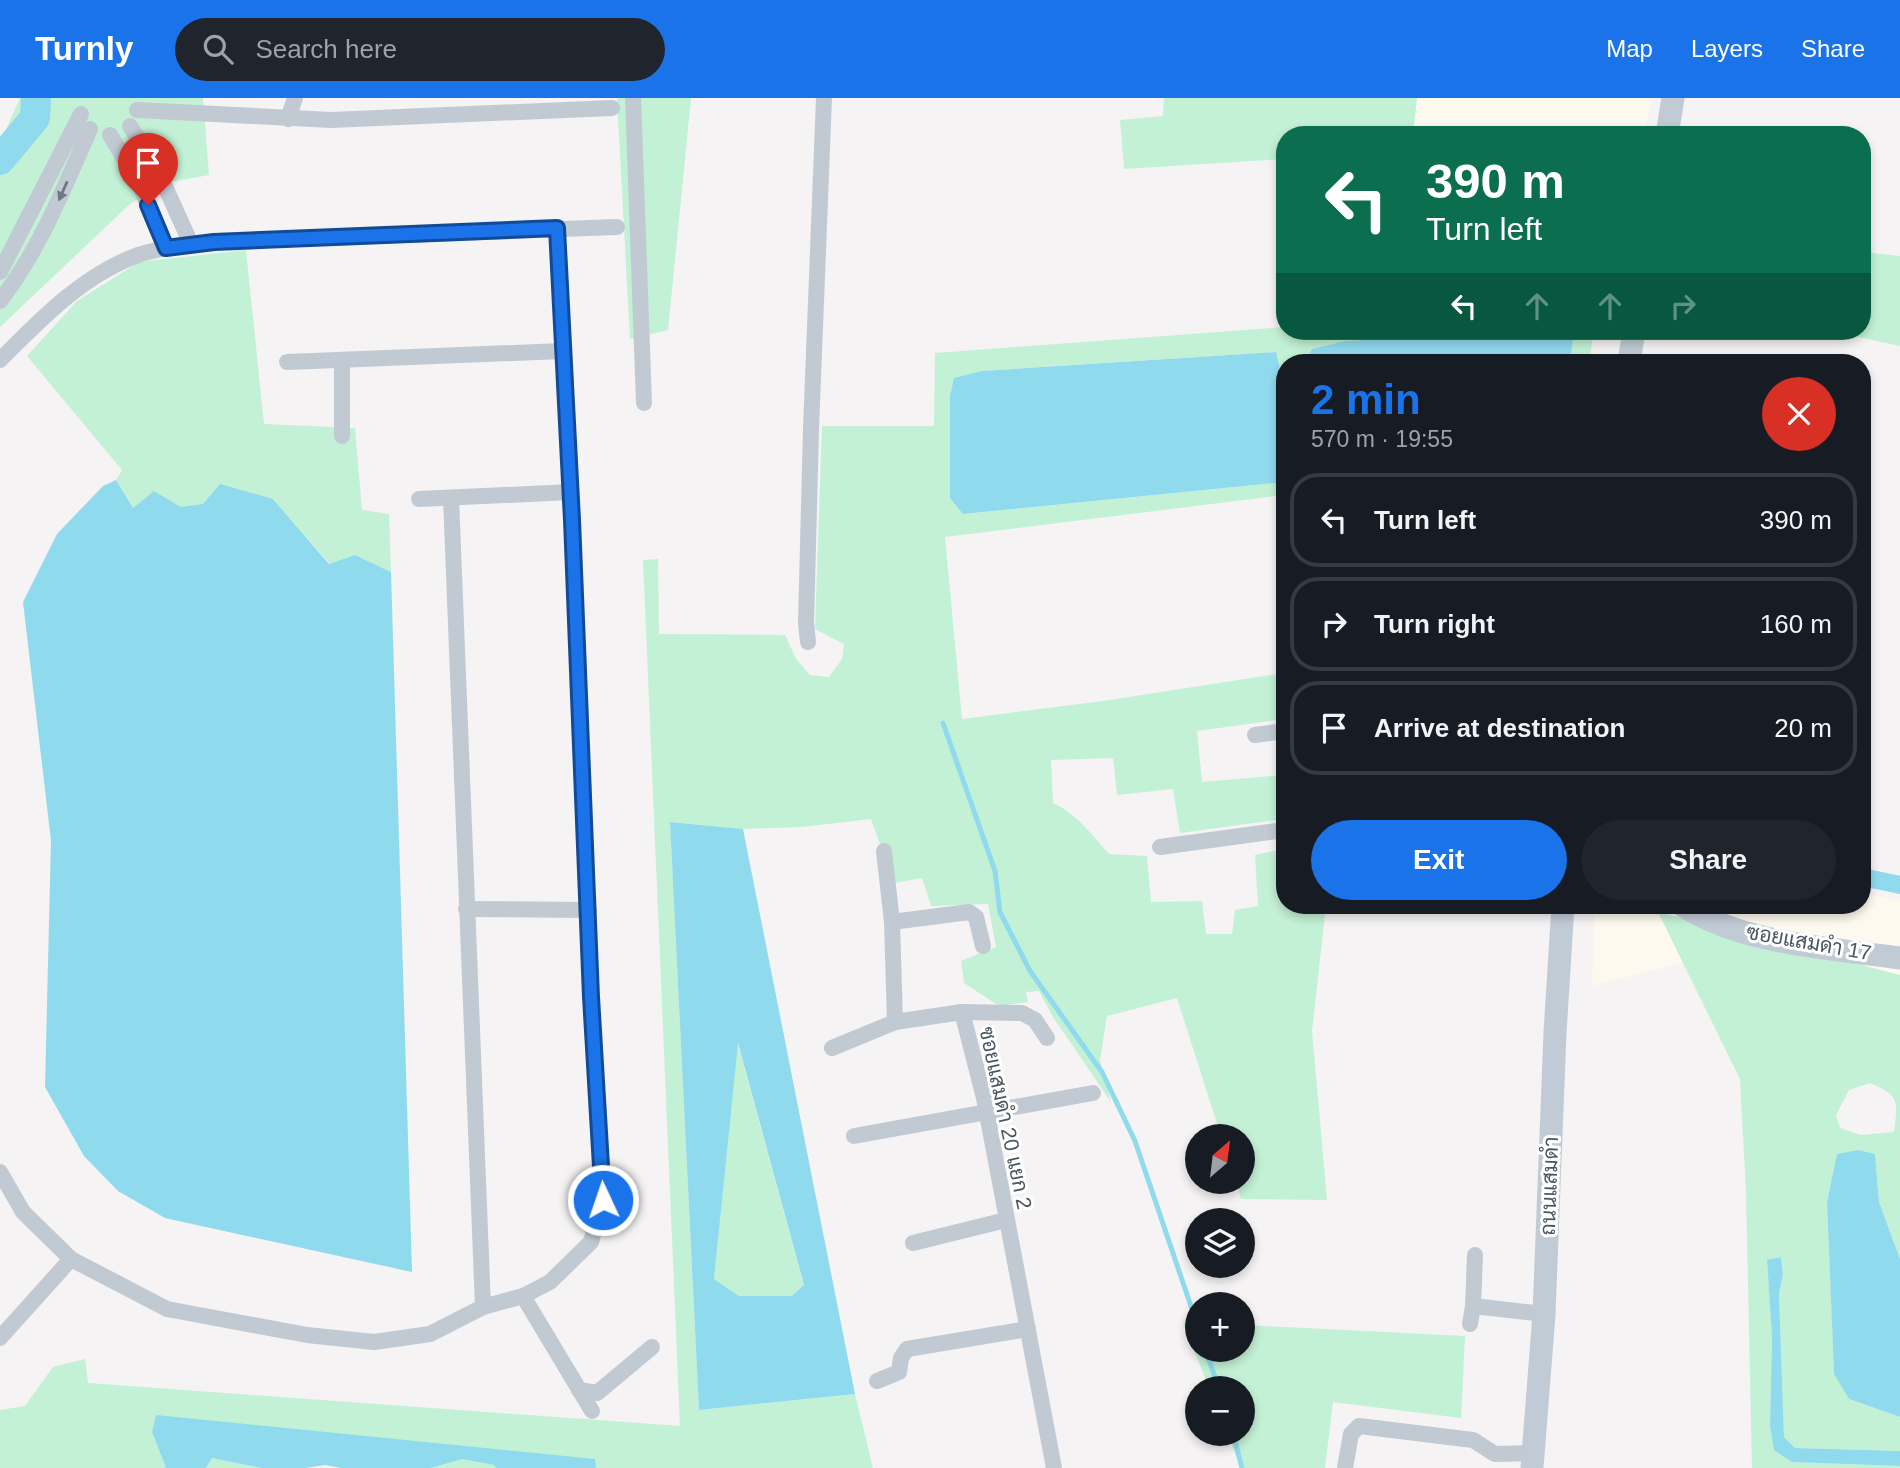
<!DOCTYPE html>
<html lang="en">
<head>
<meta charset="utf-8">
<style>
  body { margin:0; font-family:Helvetica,Sarabun,sans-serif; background:#20242c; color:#f1f3f6; height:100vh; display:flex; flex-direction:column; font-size:26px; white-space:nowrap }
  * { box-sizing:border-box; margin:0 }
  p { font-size:23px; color:#9ea1a6 }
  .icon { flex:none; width:38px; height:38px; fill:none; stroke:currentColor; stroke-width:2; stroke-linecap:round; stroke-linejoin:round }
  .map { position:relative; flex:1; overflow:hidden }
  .details { position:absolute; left:1276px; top:256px; width:595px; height:560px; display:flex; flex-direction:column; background:#171b24; border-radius:28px; box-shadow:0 4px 10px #0003 }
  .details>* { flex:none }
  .guide { position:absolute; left:1276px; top:28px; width:595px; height:214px; border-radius:28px; box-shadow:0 4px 10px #0003; background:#0b6e4f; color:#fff; overflow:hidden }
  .needle { width:46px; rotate:28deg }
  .buttons { position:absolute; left:1185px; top:1026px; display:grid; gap:14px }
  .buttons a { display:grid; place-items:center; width:70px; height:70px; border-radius:50%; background:#171b24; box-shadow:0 4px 10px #0003; font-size:35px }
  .pin { position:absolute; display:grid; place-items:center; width:60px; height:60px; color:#fff; margin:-72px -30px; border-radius:50% 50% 50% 0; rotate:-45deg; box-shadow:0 0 7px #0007 }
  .pin .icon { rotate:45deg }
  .me { position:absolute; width:77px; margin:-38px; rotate:357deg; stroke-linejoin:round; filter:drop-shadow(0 0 5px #0008) }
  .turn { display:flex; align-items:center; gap:24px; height:147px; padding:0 35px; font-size:32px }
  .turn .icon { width:91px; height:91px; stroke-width:2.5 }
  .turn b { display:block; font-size:49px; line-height:60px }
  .lanes { display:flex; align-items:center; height:66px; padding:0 35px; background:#0003; justify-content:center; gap:35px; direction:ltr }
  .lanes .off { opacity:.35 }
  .round { display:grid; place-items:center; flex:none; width:74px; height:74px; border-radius:37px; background:#20242c }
  .summary { display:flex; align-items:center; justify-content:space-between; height:119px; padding:0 35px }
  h1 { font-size:42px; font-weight:800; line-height:52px; color:#1a73e8 }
  .action { display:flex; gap:14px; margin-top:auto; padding:14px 35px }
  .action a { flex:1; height:80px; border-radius:42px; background:#1a73e8; color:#fff; font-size:28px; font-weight:800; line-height:80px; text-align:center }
  .action a+a { background:#20242c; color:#f1f3f6 }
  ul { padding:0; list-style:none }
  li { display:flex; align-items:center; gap:21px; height:94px; margin:0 14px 10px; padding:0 21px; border:4px solid #363941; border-radius:28px }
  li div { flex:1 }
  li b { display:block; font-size:26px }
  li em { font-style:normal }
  header { display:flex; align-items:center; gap:42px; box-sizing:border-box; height:98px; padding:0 35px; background:#1a73e8; color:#fff }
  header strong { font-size:33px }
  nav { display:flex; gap:38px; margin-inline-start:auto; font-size:24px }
  .search { width:490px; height:63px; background:#20242c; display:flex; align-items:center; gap:18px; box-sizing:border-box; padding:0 24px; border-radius:38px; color:#9ea1a6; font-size:26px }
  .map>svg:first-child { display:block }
</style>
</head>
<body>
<header>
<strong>Turnly</strong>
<div class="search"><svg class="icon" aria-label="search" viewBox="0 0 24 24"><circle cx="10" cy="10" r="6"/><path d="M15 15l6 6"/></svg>Search here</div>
<nav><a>Map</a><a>Layers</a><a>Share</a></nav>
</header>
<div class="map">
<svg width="1900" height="1370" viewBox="0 0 1900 1370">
  <rect width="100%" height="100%" fill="#f5f3f3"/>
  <g fill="#fdf9ef">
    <polygon points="1417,0 1652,0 1644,37 1413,37"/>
    <polygon points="1862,795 1900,803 1900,877 1659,814 1683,865 1592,888 1595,807 1862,807"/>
  </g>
  <g fill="#c3f1d5" fill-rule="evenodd">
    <polygon points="20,0 203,0 209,77 170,84 131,105 0,229 0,45"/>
    <polygon points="617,0 691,0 668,232 630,241"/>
    <polygon points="1164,0 1417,0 1413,37 1284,37 1284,61 1124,71 1120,22 1163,18"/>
    <polygon points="246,152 264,326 355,330 362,412 389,416 391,474 355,457 330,466 273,401 181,409 154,393 133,410 116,382 122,372 27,258 77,203 139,164"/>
    <polygon points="1862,154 1900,158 1900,248 1832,233 1862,233"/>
    <path d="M1284,229V233H1551L1345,243L1313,251L1305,264H1284V289L1275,254L982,273L964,416L1284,384V397L945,439L962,621L1103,603L1284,575V621L1197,633L1202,684L1284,677V721L1180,735L1173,691L1117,697L1113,660L1051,662L1053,705C1076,715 1093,738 1109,756L1147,758L1151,804L1202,803L1206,836H1232L1235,812L1258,808L1255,757L1284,751V807H1348L1325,816L1312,933L1327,1102L1241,1101L1236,1083H1242V1038H1221L1177,900L1107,918L1100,962L1111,1004L1053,919L1039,893L1026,894L1028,904L999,908L964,885L961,863L996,849L988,806L931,808L922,780L894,785L871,721L802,729L743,731L670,724L699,1312L855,1296L873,1370H596L595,1362L152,1334L166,1370H0V1312L25,1308L53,1269L85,1261L88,1285L680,1328L643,462L658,461L659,536L785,537L796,561L810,577L829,579L842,561L844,546L815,531L822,328H934L935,255Z"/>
    <polygon points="1554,233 1594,233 1589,264 1570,264 1574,235"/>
    <path d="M1658,814L1900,877V1161L1879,1104L1875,1056H1837L1827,1104L1834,1275L1849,1301L1900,1319V1353L1795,1350L1784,1339L1779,1196L1783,1175L1781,1159L1767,1162L1772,1240L1770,1328L1793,1364L1900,1368V1370H1752L1746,1093L1740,981ZM1870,985C1900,998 1898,1002 1894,1034L1861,1037L1840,1030L1836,1017L1849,992Z"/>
    <polygon points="737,943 804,1188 792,1198 739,1198 714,1181"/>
    <polygon points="1183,1224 1197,1224 1197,1251 1242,1251 1243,1227 1465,1238 1461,1320 1333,1304 1325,1370 1241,1370 1227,1335 1242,1335 1242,1290 1209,1290"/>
    <polygon points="212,1360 261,1370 206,1370"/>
    <polygon points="462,1361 494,1367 496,1370 431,1370"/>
  </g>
  <g fill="#90daee" fill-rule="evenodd">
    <polygon points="1551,233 1574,235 1570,264 1305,264 1312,251 1345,243"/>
    <polygon points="1276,254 1284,289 1284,384 963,416 950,400 950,298 954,280 982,273"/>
    <polygon points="116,382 133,410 154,393 181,409 203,406 220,386 273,401 329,466 355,457 391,474 412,1174 165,1120 118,1093 84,1058 45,989 51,743 23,504 57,436 103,388"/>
    <path d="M670,724L743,731L855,1296L699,1312ZM738,945L804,1187L792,1198H739L714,1181Z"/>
    <polygon points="1858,1052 1875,1056 1879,1104 1900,1161 1900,1319 1849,1301 1834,1276 1827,1104 1837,1056"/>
    <polygon points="1781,1159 1783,1176 1779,1196 1784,1339 1795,1350 1900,1353 1900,1368 1792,1364 1774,1352 1770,1328 1772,1240 1767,1162"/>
    <polygon points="156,1317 595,1361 596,1370 496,1370 494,1367 462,1361 431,1370 341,1370 325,1367 305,1370 261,1370 212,1360 206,1370 166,1370 152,1334"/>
  </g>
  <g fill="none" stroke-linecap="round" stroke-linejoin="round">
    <g stroke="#90daee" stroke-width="5">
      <polyline points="943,625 995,773 1000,814 1030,873 1102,974 1135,1043 1197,1226"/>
      <polyline points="1205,1251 1219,1290"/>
      <polyline points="1233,1335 1242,1370"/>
    </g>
    <polyline stroke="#90daee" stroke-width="18" points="1862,779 1900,787"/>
    <polyline stroke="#90daee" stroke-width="30" points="0,62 35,20 36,0"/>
    <g stroke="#c1cad2" stroke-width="16">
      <polyline points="633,0 644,305"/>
      <polyline points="137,12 331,22 612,10"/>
      <polyline points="288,21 295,0"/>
      <polyline points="130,28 159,75 191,146"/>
      <polyline points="110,37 139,85 166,150"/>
      <polyline points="0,174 81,16"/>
      <path d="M0,203C40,151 64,90 90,31"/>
      <path d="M0,262C41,221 83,177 138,157C162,149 189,147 214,144L617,129"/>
      <polyline points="287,264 562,253"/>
      <polyline points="342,338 342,263"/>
      <polyline points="419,401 571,394"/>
      <polyline points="808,544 806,525 811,331 824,0"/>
      <polyline points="1255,637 1284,633"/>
      <polyline points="1160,749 1284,732"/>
      <polyline points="884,753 892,824 895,924 962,914 984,1000 1054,1370"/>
      <polyline points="466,811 589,812"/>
      <polyline points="892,824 969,814 976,819 983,848"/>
      <polyline points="962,914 1022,915 1035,922 1047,940"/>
      <polyline points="832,950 895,924"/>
      <polyline points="854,1038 1093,995"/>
      <polyline points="0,1074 23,1114 71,1161 167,1211 307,1237 374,1244 430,1236 483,1209 451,400"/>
      <polyline points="913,1145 1006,1122"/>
      <polyline points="523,1198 592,1313"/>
      <polyline points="1473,1208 1544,1216"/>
      <polyline points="483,1209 523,1198 550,1184 591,1144 603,1102 591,899 571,394 557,130"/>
      <polyline points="1470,1226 1473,1208 1475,1157"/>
      <polyline points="0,1240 71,1161"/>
      <polyline points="877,1283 899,1274 901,1260 907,1251 1028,1231"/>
      <polyline points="579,1292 597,1295 652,1249"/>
      <polyline points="1345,1370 1351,1336 1359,1328 1473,1342 1495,1356 1533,1355"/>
    </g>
    <g stroke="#c1cbd6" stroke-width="23">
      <polyline points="1667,37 1673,0"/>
      <polyline points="1629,264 1634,233"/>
      <path d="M1682,807C1742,846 1830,850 1900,860"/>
      <polyline points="1532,1370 1544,1216 1555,935 1563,807"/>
    </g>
  </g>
  <defs><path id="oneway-solid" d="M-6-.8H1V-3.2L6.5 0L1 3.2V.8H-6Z" transform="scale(1.75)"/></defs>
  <use fill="#6e7983" href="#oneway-solid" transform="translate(63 93) rotate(114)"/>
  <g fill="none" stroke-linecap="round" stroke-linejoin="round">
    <defs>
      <polyline id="route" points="148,107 166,150 214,144 557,130 572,422 591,899 603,1102"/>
    </defs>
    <use href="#route" stroke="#114b97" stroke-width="18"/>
    <use href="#route" stroke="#1a73e8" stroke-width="12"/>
  </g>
  <g text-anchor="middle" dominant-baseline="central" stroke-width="6" stroke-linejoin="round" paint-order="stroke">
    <g font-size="21" fill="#4a5661" stroke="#fff">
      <text transform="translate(1809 844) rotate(10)">ซอยแสมดำ 17</text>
      <text transform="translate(1006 1020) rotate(78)">ซอยแสมดำ 20 แยก 2</text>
      <text transform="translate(1549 1088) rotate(-88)">ถนนแสมดำ</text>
    </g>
  </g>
</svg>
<div class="buttons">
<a><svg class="needle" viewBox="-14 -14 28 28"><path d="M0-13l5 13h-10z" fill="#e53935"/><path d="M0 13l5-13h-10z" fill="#9ea1a6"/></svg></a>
<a><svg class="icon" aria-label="layers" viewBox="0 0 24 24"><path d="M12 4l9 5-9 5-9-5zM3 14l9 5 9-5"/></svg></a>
<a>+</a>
<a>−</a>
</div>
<div class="pin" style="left:148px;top:107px;background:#d93025"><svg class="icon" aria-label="arrive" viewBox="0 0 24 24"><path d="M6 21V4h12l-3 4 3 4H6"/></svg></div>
<svg class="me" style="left:603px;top:1102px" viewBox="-20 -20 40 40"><circle r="17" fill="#1a73e8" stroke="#fff" stroke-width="3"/><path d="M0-11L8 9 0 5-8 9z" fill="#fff"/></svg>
<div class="guide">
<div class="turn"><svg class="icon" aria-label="left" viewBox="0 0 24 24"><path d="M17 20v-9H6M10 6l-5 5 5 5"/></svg><div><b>390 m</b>Turn left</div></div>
<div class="lanes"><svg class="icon" aria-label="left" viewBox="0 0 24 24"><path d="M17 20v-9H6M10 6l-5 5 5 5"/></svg><svg class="icon off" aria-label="ahead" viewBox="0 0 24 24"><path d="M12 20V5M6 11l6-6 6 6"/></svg><svg class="icon off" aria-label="ahead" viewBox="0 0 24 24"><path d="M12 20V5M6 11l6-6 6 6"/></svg><svg class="icon off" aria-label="right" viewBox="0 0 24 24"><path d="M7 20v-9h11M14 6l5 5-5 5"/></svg></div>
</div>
<section class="details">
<div class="summary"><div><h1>2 min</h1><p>570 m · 19:55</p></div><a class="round" style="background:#d93025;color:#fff"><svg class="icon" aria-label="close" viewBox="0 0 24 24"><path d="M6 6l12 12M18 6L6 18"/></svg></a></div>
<ul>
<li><svg class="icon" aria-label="left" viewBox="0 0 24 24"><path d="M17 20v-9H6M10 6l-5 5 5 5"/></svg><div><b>Turn left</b></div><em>390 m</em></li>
<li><svg class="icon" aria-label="right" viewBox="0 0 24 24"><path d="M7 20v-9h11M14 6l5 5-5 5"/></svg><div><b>Turn right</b></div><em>160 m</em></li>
<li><svg class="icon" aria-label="arrive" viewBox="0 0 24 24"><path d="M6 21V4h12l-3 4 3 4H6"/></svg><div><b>Arrive at destination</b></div><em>20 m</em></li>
</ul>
<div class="action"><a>Exit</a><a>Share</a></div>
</section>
</div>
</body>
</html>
